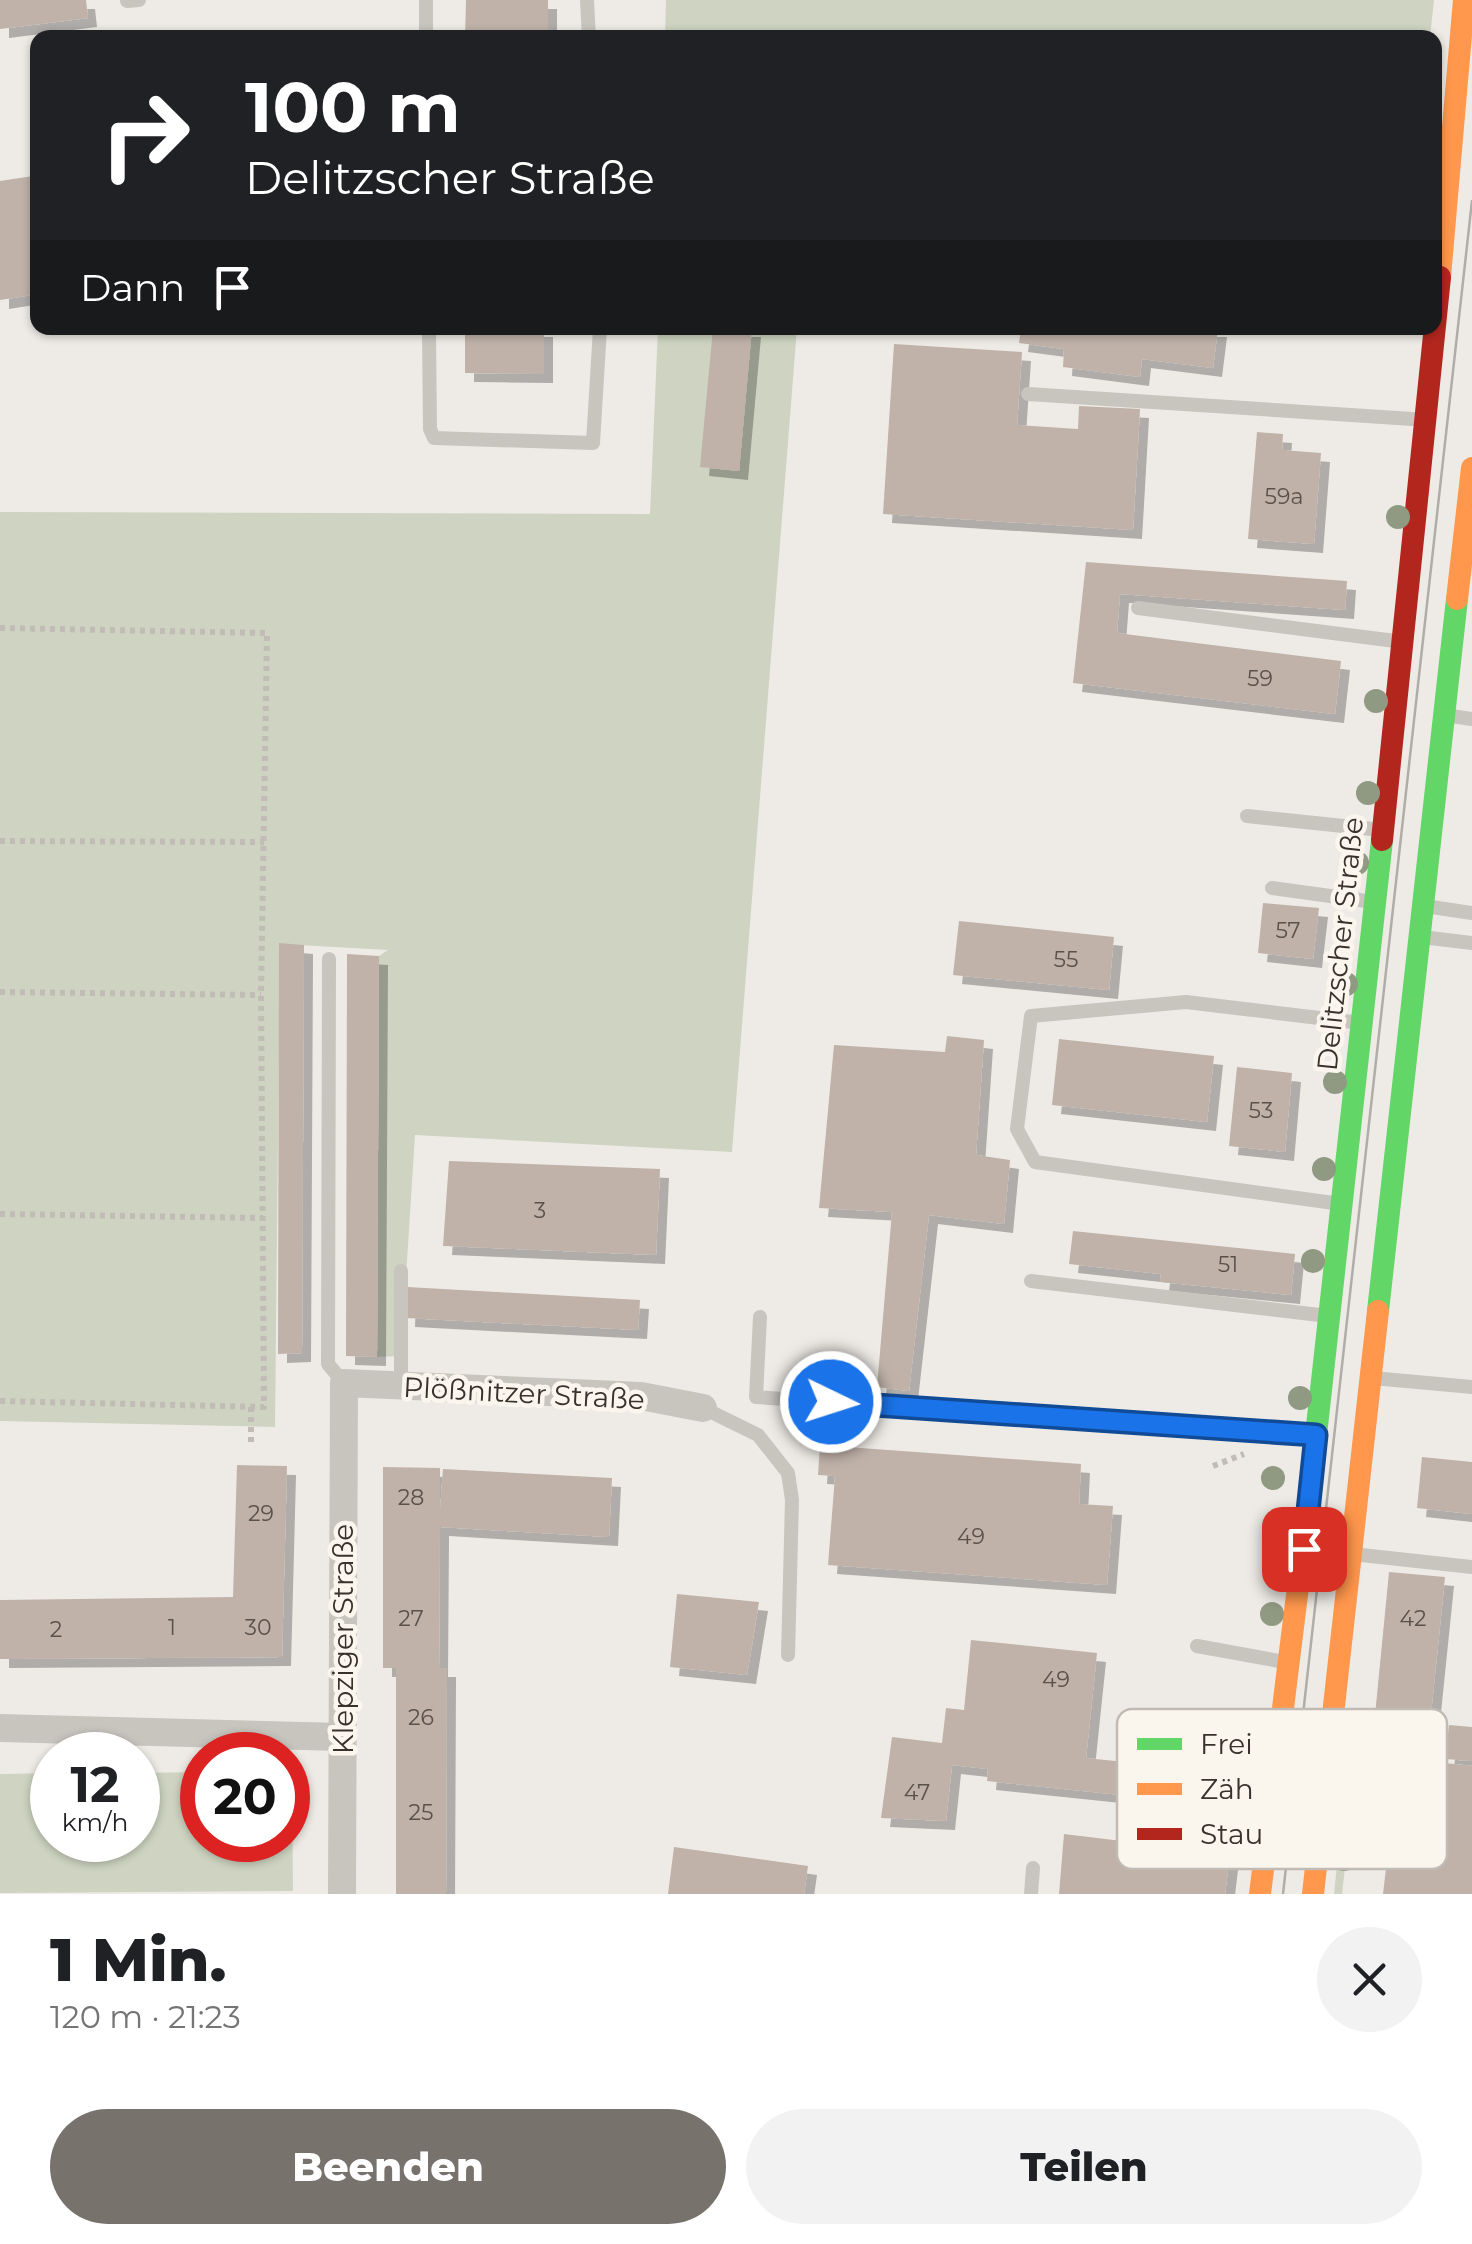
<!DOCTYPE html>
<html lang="de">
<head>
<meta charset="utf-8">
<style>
  body { margin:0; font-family:Montserrat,sans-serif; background:#f2f2f2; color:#202124; height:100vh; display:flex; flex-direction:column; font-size:38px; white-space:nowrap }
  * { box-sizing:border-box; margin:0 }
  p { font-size:32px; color:#757577 }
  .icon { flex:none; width:55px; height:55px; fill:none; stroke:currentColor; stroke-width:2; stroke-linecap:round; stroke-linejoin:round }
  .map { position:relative; height:1894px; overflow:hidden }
  .sheet { display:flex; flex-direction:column; background:#fff; flex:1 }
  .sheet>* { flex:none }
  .hud { position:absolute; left:30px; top:30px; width:1412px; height:305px; border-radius:20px; box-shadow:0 2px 8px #0004; background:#202124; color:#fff; overflow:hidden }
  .speed { position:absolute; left:30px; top:1732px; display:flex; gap:20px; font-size:50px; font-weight:700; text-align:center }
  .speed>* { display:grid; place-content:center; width:130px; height:130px; border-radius:50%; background:#fff; box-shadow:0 2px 8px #0004; line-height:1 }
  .speed small { font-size:25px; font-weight:400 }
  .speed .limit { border:15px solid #d22; background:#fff; color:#111 }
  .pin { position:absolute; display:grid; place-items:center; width:85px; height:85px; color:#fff; margin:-42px; border-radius:20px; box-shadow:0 5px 15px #0006 }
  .me { position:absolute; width:110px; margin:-55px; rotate:94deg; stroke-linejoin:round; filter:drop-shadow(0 0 8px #0008) }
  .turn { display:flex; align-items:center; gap:35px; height:210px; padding:0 50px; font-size:45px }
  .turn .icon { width:130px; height:130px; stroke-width:2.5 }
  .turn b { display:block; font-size:70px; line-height:85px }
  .then { display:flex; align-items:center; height:95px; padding:0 50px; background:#0003; gap:20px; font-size:38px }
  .round { display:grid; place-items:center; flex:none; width:105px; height:105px; border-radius:52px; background:#f2f2f2 }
  .summary { display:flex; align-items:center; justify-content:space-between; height:170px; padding:0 50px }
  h1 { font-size:60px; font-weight:800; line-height:75px }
  .primary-button { display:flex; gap:20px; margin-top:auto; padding:20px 50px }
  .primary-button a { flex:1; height:115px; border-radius:60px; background:#78726d; color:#fff; font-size:40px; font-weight:800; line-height:115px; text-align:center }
  .primary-button a+a { background:#f2f2f2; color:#202124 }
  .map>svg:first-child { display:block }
</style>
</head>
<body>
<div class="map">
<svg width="1472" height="1894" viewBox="0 0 1472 1894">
  <defs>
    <filter id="shadow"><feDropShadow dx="9" dy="9" stdDeviation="0" flood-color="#0004"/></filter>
  </defs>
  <rect width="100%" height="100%" fill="#eeebe6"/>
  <g fill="#ced4c1">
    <polygon points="666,0 1434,0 1430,37 665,38"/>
    <polygon points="658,328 797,328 732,1152 415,1135 401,1356 377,1357 379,956 388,950 280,944 275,1427 0,1421 0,512 650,514"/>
    <polygon points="1258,1708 1266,1710 1253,1801 1248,1800"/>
    <polygon points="202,1772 202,1840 288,1840 288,1772 292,1772 293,1891 0,1893 0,1774 52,1773 52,1840 138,1840 138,1773"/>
    <polygon points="1351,1813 1342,1894 1334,1894 1342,1817"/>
  </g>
  <g fill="#c0b2a9" filter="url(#shadow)">
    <polygon points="0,0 86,0 88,18 0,29"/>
    <polygon points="466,0 548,0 548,38 465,38"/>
    <polygon points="33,176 38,294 0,300 0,181"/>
    <polygon points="465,328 544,328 544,374 465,373"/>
    <polygon points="713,328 752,328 739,471 700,467"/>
    <polygon points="1021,328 1218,328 1213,368 1142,359 1140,377 1063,367 1064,349 1019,343"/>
    <polygon points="894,344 1022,352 1017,425 1078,429 1079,406 1140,409 1133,530 883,514"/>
    <polygon points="1257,432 1283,434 1282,450 1321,453 1314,544 1248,539"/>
    <polygon points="1086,562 1347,581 1345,610 1120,594 1117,633 1341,661 1335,714 1073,683"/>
    <polygon points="1263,903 1319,908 1313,959 1258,953"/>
    <polygon points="959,921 1114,937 1109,990 953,975"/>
    <polygon points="279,943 304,945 302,1353 278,1354"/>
    <polygon points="347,954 379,956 377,1357 346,1356"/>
    <polygon points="947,1036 984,1040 976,1155 1010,1160 1004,1224 929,1215 909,1391 877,1387 892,1212 819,1208 834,1045 945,1052"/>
    <polygon points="1059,1039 1214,1056 1207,1122 1052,1105"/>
    <polygon points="1237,1067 1292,1073 1285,1152 1229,1146"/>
    <polygon points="449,1161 660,1169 656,1255 443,1246"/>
    <polygon points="1073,1231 1295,1254 1291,1295 1160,1282 1161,1274 1069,1264"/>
    <polygon points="407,1287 640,1300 638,1330 406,1318"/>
    <polygon points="820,1445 1081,1464 1079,1504 1113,1506 1107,1585 828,1565 835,1476 818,1475"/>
    <polygon points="1422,1457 1472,1462 1472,1514 1417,1508"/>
    <polygon points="237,1465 287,1466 282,1657 0,1659 0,1600 233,1597"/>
    <polygon points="383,1467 440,1468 440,1511 443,1469 612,1478 609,1537 440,1527 439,1668 447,1668 446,1894 396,1894 396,1668 383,1668"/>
    <polygon points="1389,1572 1445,1577 1427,1752 1372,1746"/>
    <polygon points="677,1594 759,1602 747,1675 670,1667"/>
    <polygon points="971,1640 1097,1653 1086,1758 1164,1766 1160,1799 987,1781 988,1769 952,1765 946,1821 881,1818 892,1737 942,1743 946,1708 964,1710"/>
    <polygon points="1449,1725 1472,1727 1472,1761 1445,1759"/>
    <polygon points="1399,1758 1472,1766 1472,1894 1383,1894"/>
    <polygon points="1064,1834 1122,1841 1120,1858 1157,1862 1159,1846 1230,1853 1225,1894 1059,1894"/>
    <polygon points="674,1847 808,1866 804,1894 668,1894"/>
  </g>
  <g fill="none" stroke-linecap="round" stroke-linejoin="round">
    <g stroke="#c1bcb6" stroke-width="6" stroke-dasharray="5 5" stroke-linecap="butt">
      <polyline points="0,628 267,633 261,995 264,1407 0,1401"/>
      <polyline points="0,841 264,842"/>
      <polyline points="0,992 261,995"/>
      <polyline points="0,1214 263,1218"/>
      <polyline points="251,1407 251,1447"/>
      <polyline points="1213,1466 1244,1454"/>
    </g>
    <g stroke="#c8c4be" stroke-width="14">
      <polyline points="426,0 426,38"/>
      <polyline points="587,0 589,38"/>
      <polyline points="127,1 139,0"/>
      <polyline points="429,328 430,429 434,438 593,443 600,328"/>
      <polyline points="1028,394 1428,420"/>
      <polyline points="1138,608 1403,642"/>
      <polyline points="1445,715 1472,719"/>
      <polyline points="1247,816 1382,830"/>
      <polyline points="1272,888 1374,902"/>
      <polyline points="1425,906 1472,913"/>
      <polyline points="1422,937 1472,943"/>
      <polyline points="329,959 328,1364 344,1383"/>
      <polyline points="1341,1204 1035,1162 1017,1129 1031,1016 1186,1002 1361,1023"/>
      <polyline points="1031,1281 1328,1316"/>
      <polyline points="760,1317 756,1397 1316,1435"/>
      <polyline points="1373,1378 1472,1387"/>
      <polyline points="401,1386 401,1271"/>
      <polyline points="703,1408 758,1435 788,1473 792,1500 788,1655"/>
      <polyline points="1352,1554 1472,1567"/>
      <polyline points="1197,1646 1290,1663"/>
      <polyline points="1031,1894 1033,1868"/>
    </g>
    <g stroke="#c8c4be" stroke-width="28">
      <polyline points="0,1728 342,1737"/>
      <polyline points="342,1894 344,1383 641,1396 703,1408"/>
    </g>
    <g stroke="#63d668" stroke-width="22">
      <polyline points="1378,1311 1457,599"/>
      <polyline points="1309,1498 1382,840"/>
    </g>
    <g stroke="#ff974d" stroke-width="22">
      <polyline points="1440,277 1464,0"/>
      <polyline points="1457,599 1472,468"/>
      <polyline points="1260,1894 1309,1498"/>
      <polyline points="1313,1894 1378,1311"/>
    </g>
    <polyline stroke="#b3261e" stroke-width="22" points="1382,840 1440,277"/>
    <polyline stroke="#b0aca8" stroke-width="2.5" points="1283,1894 1472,201"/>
  </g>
  <g fill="#909982">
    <circle cx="1398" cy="517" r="12"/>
    <circle cx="1376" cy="701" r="12"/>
    <circle cx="1368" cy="793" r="12"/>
    <circle cx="1357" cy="863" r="12"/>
    <circle cx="1346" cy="984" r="12"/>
    <circle cx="1335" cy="1082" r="12"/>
    <circle cx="1324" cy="1169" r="12"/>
    <circle cx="1313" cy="1261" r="12"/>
    <circle cx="1300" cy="1398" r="12"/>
    <circle cx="1273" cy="1478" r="12"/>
    <circle cx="1284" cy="1523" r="12"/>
    <circle cx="1272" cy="1614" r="12"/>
    <circle cx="1344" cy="1859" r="12"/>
  </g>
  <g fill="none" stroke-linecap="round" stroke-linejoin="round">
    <defs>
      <polyline id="route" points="831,1402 1316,1435 1304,1549"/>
    </defs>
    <use href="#route" stroke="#114b97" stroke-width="25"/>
    <use href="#route" stroke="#1a73e8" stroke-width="18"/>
  </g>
  <g text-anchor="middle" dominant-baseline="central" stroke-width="9" stroke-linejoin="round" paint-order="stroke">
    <g font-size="22" fill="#5b514b">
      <text x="1284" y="496">59a</text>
      <text x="1260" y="678">59</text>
      <text x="1288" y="930">57</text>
      <text x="1066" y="959">55</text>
      <text x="1261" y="1110">53</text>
      <text x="540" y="1210">3</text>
      <text x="1228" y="1264">51</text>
      <text x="411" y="1497">28</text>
      <text x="261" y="1513">29</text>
      <text x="971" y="1536">49</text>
      <text x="411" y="1618">27</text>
      <text x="1413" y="1618">42</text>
      <text x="172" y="1627">1</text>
      <text x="258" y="1627">30</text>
      <text x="56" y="1629">2</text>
      <text x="1056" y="1679">49</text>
      <text x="421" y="1717">26</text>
      <text x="917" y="1792">47</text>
      <text x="421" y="1812">25</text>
    </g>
    <g font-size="28" fill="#39312c" stroke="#faf6ee">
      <text transform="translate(1340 944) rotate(-84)">Delitzscher Straße</text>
      <text transform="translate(524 1393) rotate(3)">Plößnitzer Straße</text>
      <text transform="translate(343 1639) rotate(-90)">Klepziger Straße</text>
    </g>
  </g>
  <rect x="1117" y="1709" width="330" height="160" rx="15" fill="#faf6ee" stroke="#c0bbb4" stroke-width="2.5"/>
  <rect x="1137" y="1738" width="45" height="12" fill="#63d668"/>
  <rect x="1137" y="1783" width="45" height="12" fill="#ff974d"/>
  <rect x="1137" y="1828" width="45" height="12" fill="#b3261e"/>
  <g font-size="28" fill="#39312c">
    <text x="1200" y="1754">Frei</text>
    <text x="1200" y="1799">Zäh</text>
    <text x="1200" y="1844">Stau</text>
  </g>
</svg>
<div class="speed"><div>12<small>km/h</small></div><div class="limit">20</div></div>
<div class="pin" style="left:1304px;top:1549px;background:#d93025"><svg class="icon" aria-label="arrive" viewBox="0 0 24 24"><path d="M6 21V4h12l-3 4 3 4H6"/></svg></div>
<svg class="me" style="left:831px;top:1402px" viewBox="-20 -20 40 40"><circle r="17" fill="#1a73e8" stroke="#fff" stroke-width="3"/><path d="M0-11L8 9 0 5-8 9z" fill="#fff"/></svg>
<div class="hud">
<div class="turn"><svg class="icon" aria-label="right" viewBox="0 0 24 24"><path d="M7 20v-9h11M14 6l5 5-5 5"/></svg><div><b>100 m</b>Delitzscher Straße</div></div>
<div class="then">Dann<svg class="icon" aria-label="arrive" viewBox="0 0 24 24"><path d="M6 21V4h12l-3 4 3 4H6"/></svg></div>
</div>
</div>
<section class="sheet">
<div class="summary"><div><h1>1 Min.</h1><p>120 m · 21:23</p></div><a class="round"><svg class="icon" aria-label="close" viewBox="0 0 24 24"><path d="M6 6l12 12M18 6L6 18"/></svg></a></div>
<div class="primary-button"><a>Beenden</a><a>Teilen</a></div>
</section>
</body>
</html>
